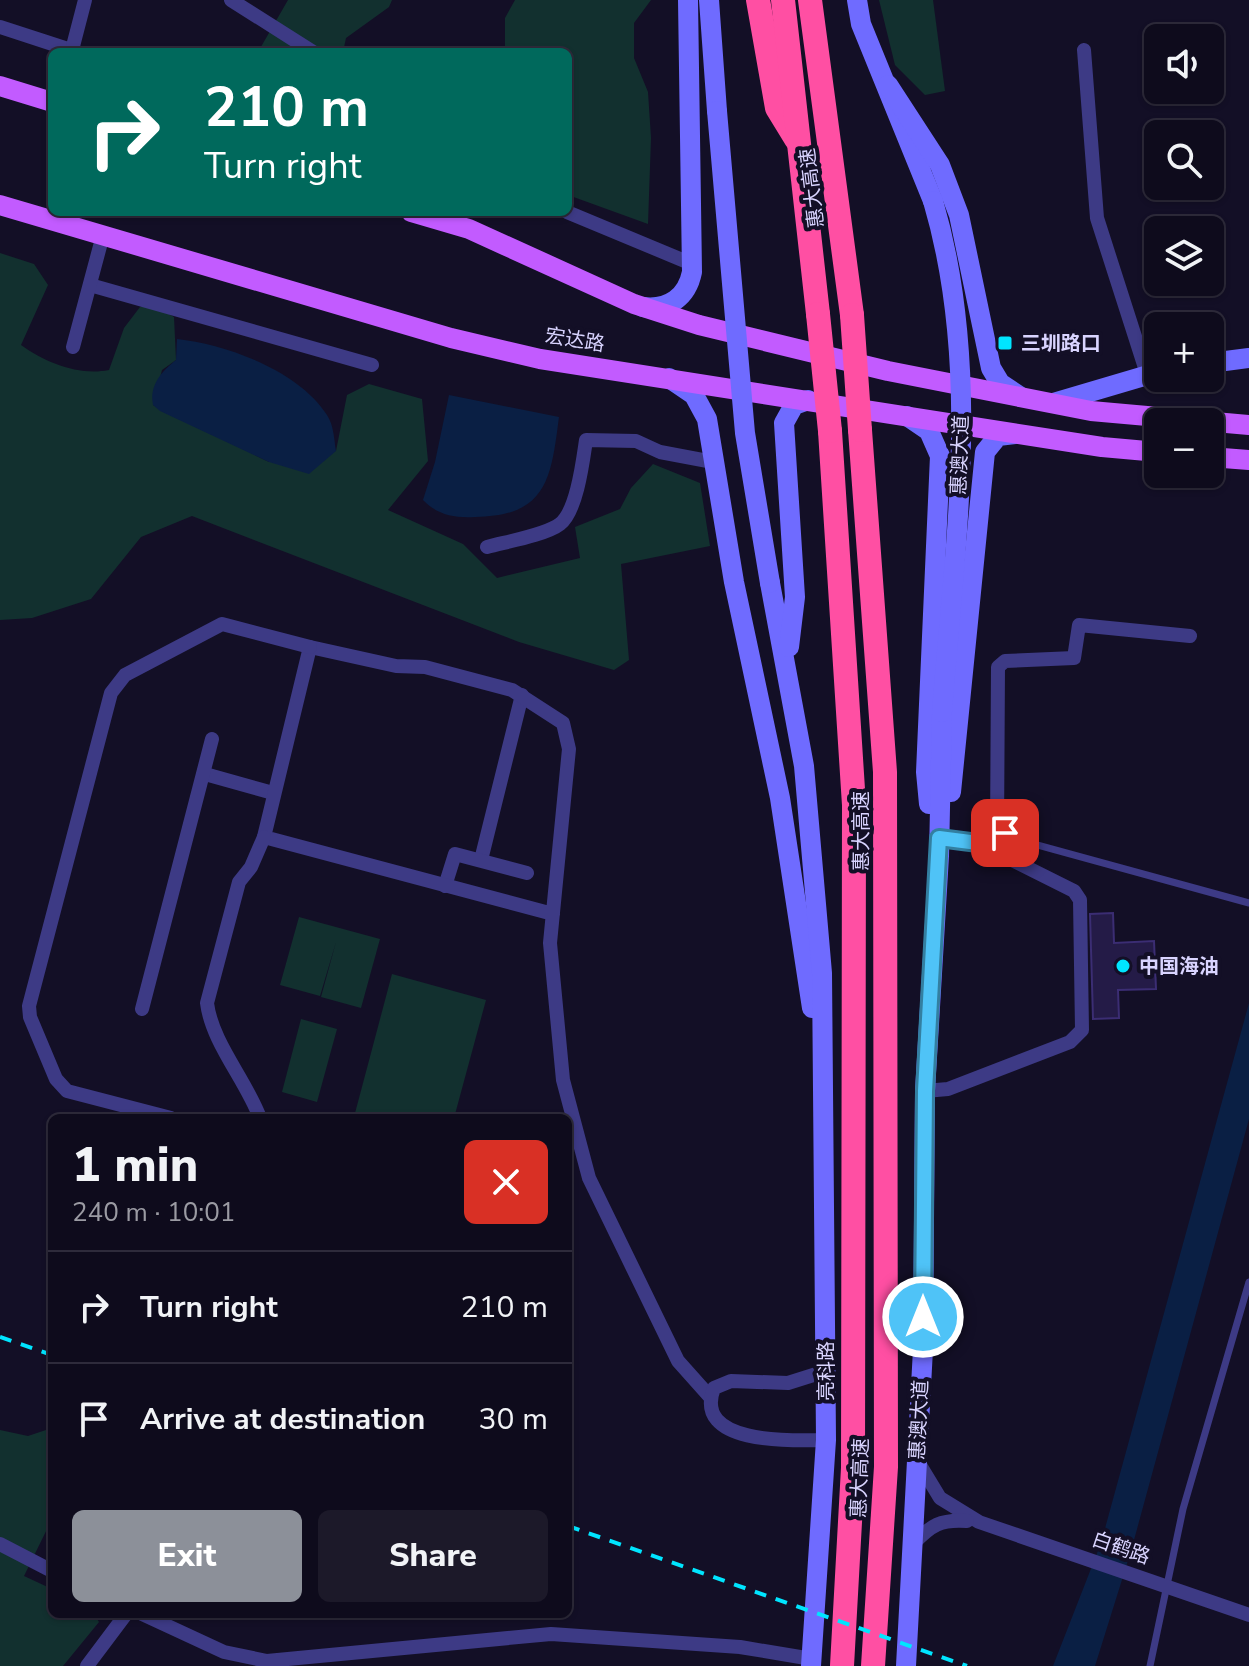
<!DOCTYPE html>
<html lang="en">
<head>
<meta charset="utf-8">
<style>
  body { margin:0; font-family:"Nunito Sans","Noto Sans SC",sans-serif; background:#1c1929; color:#f1f3f6; height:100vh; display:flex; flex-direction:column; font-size:30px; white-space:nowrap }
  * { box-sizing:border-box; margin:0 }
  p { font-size:26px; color:#9b9ba3 }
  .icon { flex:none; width:44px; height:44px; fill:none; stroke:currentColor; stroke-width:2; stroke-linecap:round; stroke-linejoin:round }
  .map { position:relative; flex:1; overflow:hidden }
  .side { position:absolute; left:48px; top:1114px; width:524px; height:504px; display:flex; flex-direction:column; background:#0e0b1c; border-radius:12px; box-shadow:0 2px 6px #0004,0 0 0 2px #2e2b3b }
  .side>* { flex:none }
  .guide { position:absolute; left:48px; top:48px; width:524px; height:168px; border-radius:12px; box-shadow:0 2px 6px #0004,0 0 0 2px #2e2b3b; background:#00695c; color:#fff; overflow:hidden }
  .fabs { position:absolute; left:1144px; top:24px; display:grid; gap:16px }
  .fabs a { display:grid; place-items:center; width:80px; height:80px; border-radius:12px; background:#0e0b1c; box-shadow:0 2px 6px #0004,0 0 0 2px #2e2b3b; font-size:40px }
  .pin { position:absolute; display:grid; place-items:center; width:68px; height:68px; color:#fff; margin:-34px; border-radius:16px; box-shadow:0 4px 12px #0006 }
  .me { position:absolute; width:88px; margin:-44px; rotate:0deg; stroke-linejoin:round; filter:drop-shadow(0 0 6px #0008) }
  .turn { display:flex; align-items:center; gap:28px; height:168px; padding:0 24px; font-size:36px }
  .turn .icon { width:104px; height:104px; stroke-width:2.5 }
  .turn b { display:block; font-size:56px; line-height:68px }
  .round { display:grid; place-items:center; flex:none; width:84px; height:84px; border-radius:12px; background:#1c1929 }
  .head { display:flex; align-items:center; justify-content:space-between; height:136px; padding:0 24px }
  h1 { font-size:48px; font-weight:800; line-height:60px }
  .action { display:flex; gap:16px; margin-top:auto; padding:16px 24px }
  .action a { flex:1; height:92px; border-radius:12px; background:#8c9099; color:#fff; font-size:32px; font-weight:800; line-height:92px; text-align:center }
  .action a+a { background:#1c1929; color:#f1f3f6 }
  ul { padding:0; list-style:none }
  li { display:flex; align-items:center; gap:24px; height:112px; padding:0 24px; border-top:2px solid #2e2b3b }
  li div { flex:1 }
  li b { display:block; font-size:30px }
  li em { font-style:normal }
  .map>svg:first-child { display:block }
</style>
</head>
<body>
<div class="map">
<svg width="1249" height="1666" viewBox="0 0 1249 1666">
  <rect width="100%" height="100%" fill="#130f26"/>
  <g fill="#12302f">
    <polygon points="288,0 392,0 389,7 346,38 343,52 258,52"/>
    <polygon points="515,0 651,0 634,23 634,58 648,92 651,138 648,224 568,195 568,52 511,52 505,46 505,18"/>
    <polygon points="879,0 933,0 945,91 925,95 895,65"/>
    <path d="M0,253L34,264L48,285L21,345C46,363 79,376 109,370L124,328L140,307H157L174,317L176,360L162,370L153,405L269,462L336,451L347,395L369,384L422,399L428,461L388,510L463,544L497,578L580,558L575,527L620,509L631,488L653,464L700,483L710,546L621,564L629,660L614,670L519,642L192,516L141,537L91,599L32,618L0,620Z"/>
    <polygon points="299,917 380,939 361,1008 321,997 336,942 320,996 280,985"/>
    <polygon points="392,974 486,1000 454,1118 354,1117"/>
    <polygon points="301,1019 337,1029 317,1102 282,1092"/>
    <polygon points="52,1428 52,1519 24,1576 52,1589 52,1614 94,1614 99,1622 63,1666 0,1666 0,1430 28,1436"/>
  </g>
  <g fill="#0a1f44">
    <path d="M177,339C226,344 299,371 327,415C334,426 334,439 336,451L309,474L269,462L160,411L153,405C149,385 162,371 176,360Z"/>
    <path d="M449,395L559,417C551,479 547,516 475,517C453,518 438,515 423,500L435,462Z"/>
    <polygon points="1249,1003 1249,1119 1131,1551 1095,1666 1053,1666 1101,1543"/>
  </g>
  <polygon fill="#241b47" stroke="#3b2d73" stroke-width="2" points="1113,913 1114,943 1154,941 1156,989 1118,990 1119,1018 1093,1019 1090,914"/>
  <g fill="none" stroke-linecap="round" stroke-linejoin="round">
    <g stroke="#3d3a85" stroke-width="7">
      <polyline points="997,834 1249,903"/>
      <polyline points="1150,1666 1183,1509 1249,1282"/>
    </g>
    <g stroke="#3d3a85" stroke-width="14">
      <polyline points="231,0 313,52"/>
      <polyline points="0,27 77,52"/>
      <polyline points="72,50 85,0"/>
      <polyline points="1084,50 1097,218 1147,374"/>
      <polyline points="567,212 692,264"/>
      <polyline points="90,285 372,365"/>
      <polyline points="73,347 103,235"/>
      <path d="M487,547C505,542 546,535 560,524C577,511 583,460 586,440L636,441L660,452L713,462"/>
      <polyline points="205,774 273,793"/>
      <polyline points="978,843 997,834 998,667 1005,661 1074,658 1079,625 1190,636"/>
      <polyline points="481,860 522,695"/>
      <polyline points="445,886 455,854 527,873"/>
      <polyline points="553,914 264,837 310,647 396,666 425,667 512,690 563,723 569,749 550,943 563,1080 589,1178 678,1361 711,1398"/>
      <polyline points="142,1009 212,739"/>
      <polyline points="925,1091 948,1089 1070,1042 1082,1030 1080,900 1074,891 978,843 939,838"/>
      <polyline points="171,1118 67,1091 56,1079 30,1017 29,1006 111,693 125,675 222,624 310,647"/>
      <path d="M260,1118C246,1080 212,1043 207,1003L239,882L251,867L264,837"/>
      <path d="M826,1371L788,1383L731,1381L714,1388C692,1445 792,1441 826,1440"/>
      <polyline points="917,1460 940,1498 979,1522 1249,1615"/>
      <polyline points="0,1544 52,1571"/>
      <path d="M913,1544C931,1525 941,1519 967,1521"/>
      <polyline points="142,1614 224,1652 267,1661 551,1634 740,1647 812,1659"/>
      <polyline points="87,1666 126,1614"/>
    </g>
    <g stroke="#6f6bff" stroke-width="20">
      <polyline points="709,0 717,111"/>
      <polyline points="857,0 861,24 933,201"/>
      <polyline points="888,85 940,165 959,215 991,368 1000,383 1021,397"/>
      <path d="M643,307C669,310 687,297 692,272L688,0"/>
      <polyline points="1210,363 1249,358"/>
      <polyline points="669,378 694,395 707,419 734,582 780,798 812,1008"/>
      <polyline points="1053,403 1158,372"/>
      <polyline points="907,416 929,431 940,456 926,772 929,804"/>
      <polyline points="770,583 804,766 822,973 826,1440 811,1666"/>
      <polyline points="789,647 795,597 784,423 794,405 808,400"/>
      <polyline points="951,792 985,452 998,436 1015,434"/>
      <polyline points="906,1666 923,1349 925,1091 939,856 942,712"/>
    </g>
    <g stroke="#c25bff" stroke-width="20">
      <polyline points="0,86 52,102"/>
      <polyline points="0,205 451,338 540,359 1102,447 1158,452"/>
      <polyline points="411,212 469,229 634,304 699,325 888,371 1091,411 1249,425"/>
      <polyline points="1210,457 1249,460"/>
    </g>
    <g stroke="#ff4fa3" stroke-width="24">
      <polyline points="758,0 777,108 796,139"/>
      <polyline points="783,0 818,314"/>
      <polyline points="810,0 852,315"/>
      <polyline points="860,430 885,772 886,1467 873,1666"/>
      <polyline points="830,431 854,805 853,1468 842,1666"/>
    </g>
    <g stroke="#00e5ff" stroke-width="4" stroke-dasharray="12 10" stroke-linecap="butt">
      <polyline points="0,1337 52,1355"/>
      <polyline points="568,1526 967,1666"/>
    </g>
    <g stroke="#6f6bff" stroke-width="20">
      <polyline points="717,111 745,433 770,583"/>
      <path d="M933,201C982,367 955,542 942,712"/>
    </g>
    <g stroke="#ff4fa3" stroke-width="24">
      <polyline points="818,314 830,431"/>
      <polyline points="852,315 860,430"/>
    </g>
  </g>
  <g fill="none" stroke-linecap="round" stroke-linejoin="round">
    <defs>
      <polyline id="route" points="923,1317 925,1091 939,838 978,843 1005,833"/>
    </defs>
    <use href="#route" stroke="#337fa1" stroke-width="20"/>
    <use href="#route" stroke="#4fc3f7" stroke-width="14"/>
  </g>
  <g fill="#00e5ff" stroke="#130f26" stroke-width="3">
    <rect x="997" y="335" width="16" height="16" rx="4"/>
    <circle cx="1123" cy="966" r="8"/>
  </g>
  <g text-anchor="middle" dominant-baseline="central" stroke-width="8" stroke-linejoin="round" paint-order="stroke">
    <g font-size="20" fill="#d9d4ff" stroke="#130f26">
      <text transform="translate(812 188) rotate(-97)">惠大高速</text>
      <text transform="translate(575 340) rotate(9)">宏达路</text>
      <text transform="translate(960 455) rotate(-88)">惠澳大道</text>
      <text transform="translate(861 831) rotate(-90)">惠大高速</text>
      <text transform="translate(826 1371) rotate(-90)">亮科路</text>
      <text transform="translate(919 1420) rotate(-87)">惠澳大道</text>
      <text transform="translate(860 1478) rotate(-88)">惠大高速</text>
      <text transform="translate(1121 1548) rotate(19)">白鹤路</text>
    </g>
    <g font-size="20" font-weight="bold" fill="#d9d4ff" stroke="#130f26" text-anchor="start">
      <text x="1021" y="343">三圳路口</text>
      <text x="1139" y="966">中国海油</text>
    </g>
  </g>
</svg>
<div class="fabs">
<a><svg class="icon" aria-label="sound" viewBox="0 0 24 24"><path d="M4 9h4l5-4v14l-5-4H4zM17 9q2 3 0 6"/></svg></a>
<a><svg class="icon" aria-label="search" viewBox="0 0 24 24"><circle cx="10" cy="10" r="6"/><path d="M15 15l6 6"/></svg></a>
<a><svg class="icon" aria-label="layers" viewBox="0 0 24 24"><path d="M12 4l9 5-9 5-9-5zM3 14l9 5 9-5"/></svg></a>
<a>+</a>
<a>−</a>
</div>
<div class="pin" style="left:1005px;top:833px;background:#d93025"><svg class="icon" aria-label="arrive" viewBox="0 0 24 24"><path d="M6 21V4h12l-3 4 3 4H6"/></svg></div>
<svg class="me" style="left:923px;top:1317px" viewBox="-20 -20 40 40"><circle r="17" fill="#4fc3f7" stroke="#fff" stroke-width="3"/><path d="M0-11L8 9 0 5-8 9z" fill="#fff"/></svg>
<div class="guide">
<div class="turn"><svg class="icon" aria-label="right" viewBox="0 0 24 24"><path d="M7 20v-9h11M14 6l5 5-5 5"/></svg><div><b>210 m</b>Turn right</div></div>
</div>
<section class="side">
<div class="head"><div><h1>1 min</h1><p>240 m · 10:01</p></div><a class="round" style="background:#d93025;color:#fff"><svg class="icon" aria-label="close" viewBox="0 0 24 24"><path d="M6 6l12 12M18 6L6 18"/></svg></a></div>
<ul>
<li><svg class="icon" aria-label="right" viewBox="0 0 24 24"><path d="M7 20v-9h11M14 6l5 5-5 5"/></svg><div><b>Turn right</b></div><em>210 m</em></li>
<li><svg class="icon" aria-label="arrive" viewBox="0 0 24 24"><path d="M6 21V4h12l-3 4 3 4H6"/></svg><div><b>Arrive at destination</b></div><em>30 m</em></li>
</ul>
<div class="action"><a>Exit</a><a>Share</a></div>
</section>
</div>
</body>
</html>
